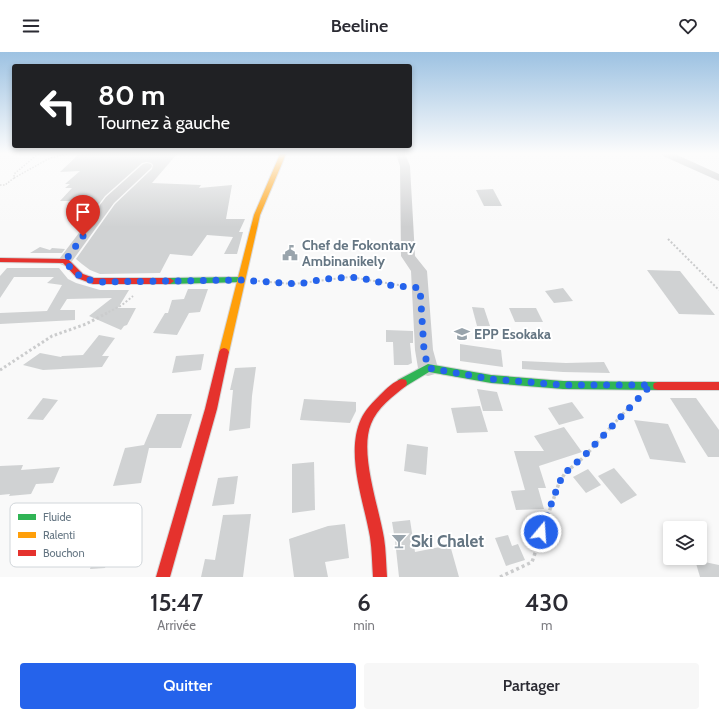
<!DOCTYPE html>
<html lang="fr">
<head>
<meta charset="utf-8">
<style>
  body { margin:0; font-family:Cabin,sans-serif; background:#f7f7f7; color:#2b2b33; height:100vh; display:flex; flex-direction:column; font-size:15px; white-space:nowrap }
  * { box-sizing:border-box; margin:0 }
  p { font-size:13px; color:#7c7c81 }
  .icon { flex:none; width:22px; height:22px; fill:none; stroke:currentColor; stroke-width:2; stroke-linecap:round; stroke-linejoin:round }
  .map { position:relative; height:525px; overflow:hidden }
  .panel { display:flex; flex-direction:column; background:#fff; flex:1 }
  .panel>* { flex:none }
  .guide { position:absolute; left:12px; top:12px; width:400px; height:84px; border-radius:4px; box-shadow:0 2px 6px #0003; background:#202124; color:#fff; overflow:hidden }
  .tools { position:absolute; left:663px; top:469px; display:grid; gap:8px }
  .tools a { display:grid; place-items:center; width:44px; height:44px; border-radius:4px; background:#fff; box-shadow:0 2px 6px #0003; font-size:20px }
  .pin { position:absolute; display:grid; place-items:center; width:34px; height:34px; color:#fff; margin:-41px -17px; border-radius:50% 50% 50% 0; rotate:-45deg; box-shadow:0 0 4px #0007 }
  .pin .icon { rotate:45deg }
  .me { position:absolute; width:44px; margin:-22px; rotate:18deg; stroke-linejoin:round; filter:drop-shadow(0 0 3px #0008) }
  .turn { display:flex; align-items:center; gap:14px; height:84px; padding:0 20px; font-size:18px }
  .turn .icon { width:52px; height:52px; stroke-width:2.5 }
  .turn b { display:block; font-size:28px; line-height:34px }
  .eta { display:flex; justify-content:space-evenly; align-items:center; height:68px; text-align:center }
  .eta b { font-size:24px; font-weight:600; line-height:28px }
  .primary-button { display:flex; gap:8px; margin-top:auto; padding:8px 20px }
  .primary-button a { flex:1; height:46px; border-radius:4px; background:#2563eb; color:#fff; font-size:16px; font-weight:600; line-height:46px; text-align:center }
  .primary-button a+a { background:#f7f7f7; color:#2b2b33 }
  header { display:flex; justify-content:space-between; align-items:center; height:52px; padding:0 20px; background:#fff; font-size:18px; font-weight:600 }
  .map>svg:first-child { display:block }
</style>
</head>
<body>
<header><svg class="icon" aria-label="menu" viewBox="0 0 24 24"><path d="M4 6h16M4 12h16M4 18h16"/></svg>Beeline<svg class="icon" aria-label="heart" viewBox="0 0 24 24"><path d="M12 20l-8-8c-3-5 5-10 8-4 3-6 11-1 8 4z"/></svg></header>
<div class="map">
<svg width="719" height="525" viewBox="0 0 719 525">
  <rect width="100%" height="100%" fill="#f9f9f9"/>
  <g fill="#d0d2d3">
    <polygon points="115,102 177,102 152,131 201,133 199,136 232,133 226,167 245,167 239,180 243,180 237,202 224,202 233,185 207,183 192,204 170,202 160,221 100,222 90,218 82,212 76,207 115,152 152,117 153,113 151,111 147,110 142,111 105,144 87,168 75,168 83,159 69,157 81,149 60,149 72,136 65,136 70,132 65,132 80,119 60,120 78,103"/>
    <polygon points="493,137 502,154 484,154 476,138"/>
    <polygon points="40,195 50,198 52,196 65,197 62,201 30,201"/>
    <polygon points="7,216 59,216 68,227 76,231 100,238 129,238 118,256 136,256 127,273 124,274 121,278 89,264 112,246 67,247 60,258 75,258 75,268 0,272 0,261 47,259 62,233 47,231 54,225 14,225 0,246 0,224"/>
    <polygon points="647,218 680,219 715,263 679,262"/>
    <polygon points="563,236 573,249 554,251 545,239"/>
    <polygon points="188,237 208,237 200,260 189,261 177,283 153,281 165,261 168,261 172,248 184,247"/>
    <polygon points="472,255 484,256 490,274 477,274"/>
    <polygon points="509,256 536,256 543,270 515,270"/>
    <polygon points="386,278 413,279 413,291 410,291 412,311 408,313 394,313 393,290 386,290"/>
    <polygon points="99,283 115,286 102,304 109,304 102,315 43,318 23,313 40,301 61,305 62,304 83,303"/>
    <polygon points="460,292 501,298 503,315 460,309"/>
    <polygon points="204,302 201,318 172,321 176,304"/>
    <polygon points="522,309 566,311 604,310 610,321 563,320 522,317"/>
    <polygon points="256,315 252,344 250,376 229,379 233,338 230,338 235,316"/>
    <polygon points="477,337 497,340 503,359 483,359"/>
    <polygon points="43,346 58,348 43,368 27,367"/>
    <polygon points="670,346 696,346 719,378 719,405 708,405"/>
    <polygon points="304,347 356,350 356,359 350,371 300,368"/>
    <polygon points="572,350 584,366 559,373 548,356"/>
    <polygon points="480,354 488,380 457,381 451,356"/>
    <polygon points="157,362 192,362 181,396 149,396 141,431 113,434 125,396 144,393"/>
    <polygon points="634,368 668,372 686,411 650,407"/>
    <polygon points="564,375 582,400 539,414 546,436 538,436 544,457 516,458 511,439 525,438 514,399 544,399 534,384"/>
    <polygon points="407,392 428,395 426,423 404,419"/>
    <polygon points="314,410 315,458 292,461 292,412"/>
    <polygon points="23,413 21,418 60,415 53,431 36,432 31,442 9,444 10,442 0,443 0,414"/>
    <polygon points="614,416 637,443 621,452 598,424"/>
    <polygon points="588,417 601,433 586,441 573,425"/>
    <polygon points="238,424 234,452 212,454 218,426"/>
    <polygon points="251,462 243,525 201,525 205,507 215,508 223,463"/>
    <polygon points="410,468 415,500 450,493 459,525 399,525 395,488 392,470"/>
    <polygon points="345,472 349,506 325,510 328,525 294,525 289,487 328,474"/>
    <polygon points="508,483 512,494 518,492 525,508 506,514 495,486"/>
    <polygon points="110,501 105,516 90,517 95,502"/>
    <polygon points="695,508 719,513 719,525 700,525"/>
  </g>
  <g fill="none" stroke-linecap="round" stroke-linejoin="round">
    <defs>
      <g id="fast">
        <polygon points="241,225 245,228 244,230 170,232 166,229 170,226"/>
        <polygon points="428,312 491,323 563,329 658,330 662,331 663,334 662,337 658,338 563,337 491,331 429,320 406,334 402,335 398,334 397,331 398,328"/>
      </g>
      <polygon id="slow" points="280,102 286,102 260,163 229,300 227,303 224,304 221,303 219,300 254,163"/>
      <g id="jam">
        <polygon points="0,206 65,207 68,207 83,222 94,226 170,226 174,229 170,232 93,232 77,226 63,211 0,210"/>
        <polygon points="224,296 227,297 229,300 217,357 170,525 156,525 205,357 219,300 221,297"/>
        <path d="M402,327L406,328L407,331L406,334C393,344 377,356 371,372C359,401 379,455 384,486C386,498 386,512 387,525H373C372,512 372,498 370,485C364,450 345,402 361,367C365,358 373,350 380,343C386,337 394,329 402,327Z"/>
        <polygon points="658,330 719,330 719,338 658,338 654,337 653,334 654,331"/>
      </g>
    </defs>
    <use href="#fast" stroke="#d5d6d7" stroke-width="2"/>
    <use href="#slow" stroke="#d5d6d7" stroke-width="2"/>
    <use href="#jam" stroke="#d5d6d7" stroke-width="2"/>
    <g stroke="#cbcccd" stroke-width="1.5" stroke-dasharray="1.5 1.5" stroke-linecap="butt">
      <polyline points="14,126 50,106 68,102"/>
      <polyline points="0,133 5,133 14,126 14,122 38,102"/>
    </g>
    <g stroke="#cbcccd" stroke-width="2" stroke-dasharray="2 2" stroke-linecap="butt">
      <polyline points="668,187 719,238"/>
      <polyline points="258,229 293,232 350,225 405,234"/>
      <polyline points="105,262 122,253 133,244"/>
    </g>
    <g stroke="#cbcccd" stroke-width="3" stroke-dasharray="2.5 2.5" stroke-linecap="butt">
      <polyline points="0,318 52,284 86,272 107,261"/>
      <polyline points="609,377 632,352"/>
    </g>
    <polyline stroke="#cbcccd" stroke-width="3.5" stroke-dasharray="3 3" stroke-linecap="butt" points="500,525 532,510 559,431 565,421 584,405 610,376"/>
    <g fill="#cecfd0" fill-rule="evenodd">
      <polygon points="396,102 407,102 406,104 410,114 415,204 427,219 433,298 438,316 435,322 428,324 421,322 418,316 415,298 411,219 401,204 400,114"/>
      <polygon points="662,102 675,102 719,122 719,129 663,104"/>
      <polygon points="147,111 151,112 152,114 151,116 114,151 70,212 65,214 60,212 58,209 60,206 106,145 143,112"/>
    </g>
    <use href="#fast" fill="#30b455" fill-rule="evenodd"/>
    <use href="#slow" fill="#ff9f0a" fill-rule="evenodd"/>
    <use href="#jam" fill="#e5322d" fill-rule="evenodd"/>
  </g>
  <linearGradient id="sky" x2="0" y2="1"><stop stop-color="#9dc2e2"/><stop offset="0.58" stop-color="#fcfcfc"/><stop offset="1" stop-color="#fcfcfc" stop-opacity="0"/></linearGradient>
  <rect width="719" height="175" fill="url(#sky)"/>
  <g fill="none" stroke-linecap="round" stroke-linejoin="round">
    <path stroke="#2563eb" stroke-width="7" stroke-dasharray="0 12.6" d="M83,184L65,209C76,223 81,227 100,230L241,228L298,232L325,227L350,225L372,228L389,233L420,236L424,298L428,316L491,327L563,333H651L584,404L565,421L559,431L541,480"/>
  </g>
  <defs>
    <symbol id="civic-bare" viewBox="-9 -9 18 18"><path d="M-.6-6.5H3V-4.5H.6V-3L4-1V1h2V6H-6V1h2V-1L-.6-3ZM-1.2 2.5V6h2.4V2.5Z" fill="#99a4ac" stroke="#fff" stroke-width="2.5" paint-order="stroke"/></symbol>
    <symbol id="school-bare" viewBox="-9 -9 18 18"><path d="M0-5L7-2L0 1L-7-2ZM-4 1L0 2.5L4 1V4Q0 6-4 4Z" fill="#99a4ac" stroke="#fff" stroke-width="2.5" paint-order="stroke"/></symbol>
    <symbol id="bar-bare" viewBox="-9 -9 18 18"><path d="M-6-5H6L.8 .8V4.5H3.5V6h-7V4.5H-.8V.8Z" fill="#99a4ac" stroke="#fff" stroke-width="2.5" paint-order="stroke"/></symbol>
  </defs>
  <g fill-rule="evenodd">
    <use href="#civic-bare" x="279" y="190" width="22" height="22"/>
    <use href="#school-bare" x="451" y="271" width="22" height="22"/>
    <use href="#bar-bare" x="388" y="478" width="22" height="22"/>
  </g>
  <g text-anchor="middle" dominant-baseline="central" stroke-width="4" stroke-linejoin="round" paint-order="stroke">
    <g font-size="14" font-weight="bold" fill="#657683" stroke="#fff" text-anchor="start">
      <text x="302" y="193">Chef de Fokontany<tspan x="302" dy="16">Ambinanikely</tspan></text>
      <text x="474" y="282">EPP Esokaka</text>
    </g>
    <g font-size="17" font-weight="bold" fill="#657683" stroke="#fff" text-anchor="start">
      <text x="411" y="489">Ski Chalet</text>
    </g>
  </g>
  <rect x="10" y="451" width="132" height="64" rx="6" fill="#fff" stroke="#d1d6da" stroke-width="1"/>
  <rect x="18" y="462" width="18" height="6" fill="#30b455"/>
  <rect x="18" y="480" width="18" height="6" fill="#ff9f0a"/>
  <rect x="18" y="498" width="18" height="6" fill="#e5322d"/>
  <g font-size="11" fill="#657683">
    <text x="43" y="469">Fluide</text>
    <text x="43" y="487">Ralenti</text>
    <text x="43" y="505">Bouchon</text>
  </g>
</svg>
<div class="tools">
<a><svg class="icon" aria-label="layers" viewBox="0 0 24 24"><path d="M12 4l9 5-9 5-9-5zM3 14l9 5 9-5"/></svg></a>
</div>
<div class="pin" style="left:83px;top:184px;background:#d93025"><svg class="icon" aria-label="arrive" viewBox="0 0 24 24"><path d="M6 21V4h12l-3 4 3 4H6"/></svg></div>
<svg class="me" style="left:541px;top:480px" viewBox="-20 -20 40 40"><circle r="17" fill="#2563eb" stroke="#fff" stroke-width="3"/><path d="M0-11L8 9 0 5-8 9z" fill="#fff"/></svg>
<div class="guide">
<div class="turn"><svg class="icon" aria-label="left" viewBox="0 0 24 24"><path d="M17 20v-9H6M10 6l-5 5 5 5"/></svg><div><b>80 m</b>Tournez à gauche</div></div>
</div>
</div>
<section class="panel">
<div class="eta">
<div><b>15:47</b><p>Arrivée</p></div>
<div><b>6</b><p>min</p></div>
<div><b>430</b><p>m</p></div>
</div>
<div class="primary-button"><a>Quitter</a><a>Partager</a></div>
</section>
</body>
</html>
